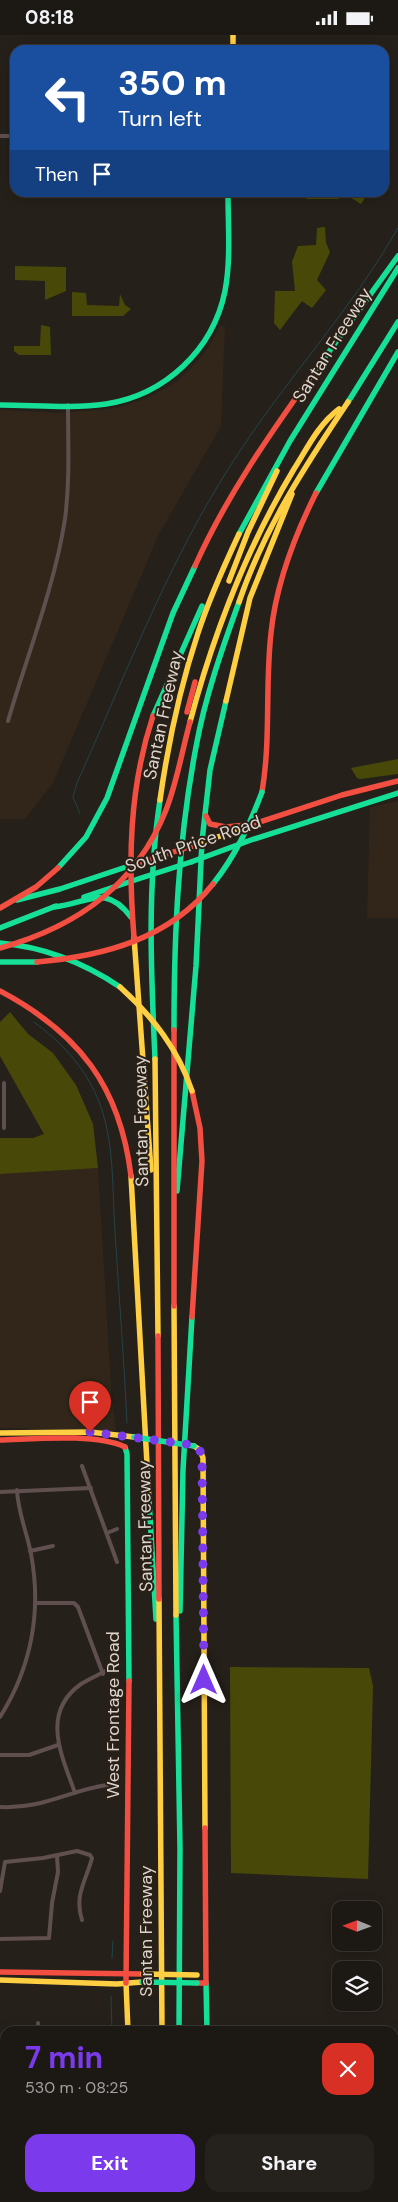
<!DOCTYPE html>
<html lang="en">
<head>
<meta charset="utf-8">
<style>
  body { margin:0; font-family:"DM Sans",sans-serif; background:#25211d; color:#f1f3f6; height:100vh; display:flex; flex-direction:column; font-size:19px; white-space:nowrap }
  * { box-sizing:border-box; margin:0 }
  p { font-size:16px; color:#a0a0a0 }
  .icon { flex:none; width:28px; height:28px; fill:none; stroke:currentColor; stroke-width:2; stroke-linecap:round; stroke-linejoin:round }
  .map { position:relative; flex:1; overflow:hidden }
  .details { position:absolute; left:0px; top:1991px; width:399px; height:176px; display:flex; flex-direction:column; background:#1c1814; border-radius:15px 15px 0 0; box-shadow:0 2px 12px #0003,0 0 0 1px #3a3734 }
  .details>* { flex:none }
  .hud { position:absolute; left:10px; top:10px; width:379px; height:152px; border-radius:15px; box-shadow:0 2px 12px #0003,0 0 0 1px #3a3734; background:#1a4fa0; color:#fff; overflow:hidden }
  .needle { width:32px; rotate:271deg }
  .buttons { position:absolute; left:332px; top:1866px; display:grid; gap:10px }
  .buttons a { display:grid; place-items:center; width:50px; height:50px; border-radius:10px; background:#1c1814; box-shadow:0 2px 12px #0003,0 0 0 1px #3a3734; font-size:25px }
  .pin { position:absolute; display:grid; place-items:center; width:42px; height:42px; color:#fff; margin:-51px -21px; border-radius:50% 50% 50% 0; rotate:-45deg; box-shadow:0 0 5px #0007 }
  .pin .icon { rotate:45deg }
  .me { position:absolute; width:55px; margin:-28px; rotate:0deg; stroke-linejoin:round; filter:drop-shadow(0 0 4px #0008) }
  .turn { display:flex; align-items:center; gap:18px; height:105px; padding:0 25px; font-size:22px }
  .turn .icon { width:65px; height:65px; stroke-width:2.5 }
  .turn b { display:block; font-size:35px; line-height:42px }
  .then { display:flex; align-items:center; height:48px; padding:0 25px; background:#0003; gap:10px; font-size:19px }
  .round { display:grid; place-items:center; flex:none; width:52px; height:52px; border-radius:15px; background:#25211d }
  .summary { display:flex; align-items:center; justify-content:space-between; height:85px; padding:0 25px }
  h1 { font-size:30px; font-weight:700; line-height:38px; color:#7c3aed }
  .action { display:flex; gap:10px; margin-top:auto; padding:10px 25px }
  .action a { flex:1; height:58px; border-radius:15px; background:#7c3aed; color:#fff; font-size:20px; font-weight:700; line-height:58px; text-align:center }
  .action a+a { background:#25211d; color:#f1f3f6 }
  .status { display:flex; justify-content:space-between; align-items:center; height:35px; padding:0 25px; background:#1c1814; direction:ltr }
  .status svg { height:14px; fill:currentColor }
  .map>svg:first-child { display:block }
</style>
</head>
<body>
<div class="status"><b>08:18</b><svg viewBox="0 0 49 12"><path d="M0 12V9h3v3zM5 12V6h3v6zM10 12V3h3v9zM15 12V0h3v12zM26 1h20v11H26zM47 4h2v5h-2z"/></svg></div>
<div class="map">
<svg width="398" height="2167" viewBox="0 0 398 2167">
  <rect width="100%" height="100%" fill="#26201a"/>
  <g fill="#312619">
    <polygon points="220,291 225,291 221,391 159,499 53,748 25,784 0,784 0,375 60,378 97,375 120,372 147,363 176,347 196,328 208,313"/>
    <polygon points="398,766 398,883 367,883 370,772"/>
    <polygon points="98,1133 112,1367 116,1396 0,1393 0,1139"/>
  </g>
  <polygon fill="#342618" points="0,2059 5,2059 5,2162 107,2162 107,2167 0,2167"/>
  <g fill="#484909">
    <polygon points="306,158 368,158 361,169 345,159 338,164 306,164"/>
    <polygon points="325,192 326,208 330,217 317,245 326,255 312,273 302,266 280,295 274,288 275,256 295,256 292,227 298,211 316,210 317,193"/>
    <polygon points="15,231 66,232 66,256 45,265 45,246 15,245"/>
    <polygon points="72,257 86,258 87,270 119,271 120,259 125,270 131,274 123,281 72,281"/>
    <polygon points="41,290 50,292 51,320 19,320 14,316 14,311 40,311"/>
    <polygon points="398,724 398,739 360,744 357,743 351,733"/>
    <polygon points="10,977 28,999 53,1018 76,1050 93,1089 98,1133 0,1139 0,1103 33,1103 44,1099 0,1021 0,987"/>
    <polygon points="230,1632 369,1633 373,1651 368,1844 231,1838"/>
  </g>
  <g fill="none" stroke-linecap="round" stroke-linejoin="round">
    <g stroke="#21444b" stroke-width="1">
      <path d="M80,779L73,762L77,748C126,639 169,525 234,425C285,345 351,276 398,193"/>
      <path d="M34,987C61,1007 84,1031 97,1062C115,1103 112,1153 115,1197C119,1261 124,1324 127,1388"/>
      <polyline points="112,1923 113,1906"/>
      <polyline points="111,1961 112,1996"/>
      <polyline points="125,2162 126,2167"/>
    </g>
    <polyline stroke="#443b37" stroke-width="11" points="91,2162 91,2167"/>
    <g stroke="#604f4f" stroke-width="4">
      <polyline points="0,101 15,101"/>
      <path d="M8,686C27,621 55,550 65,484C70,446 68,408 68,370"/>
      <polyline points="4,1093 4,1048"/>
      <polyline points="82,1431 117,1527"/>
      <polyline points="0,1457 91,1453"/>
      <polyline points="107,1498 117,1494"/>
      <polyline points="30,1516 53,1511"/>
      <polyline points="36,1568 74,1568 78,1572 103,1639"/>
      <path d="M0,1682C31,1633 42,1577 31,1519C27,1497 18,1478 17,1455"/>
      <polyline points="0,1720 29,1720 58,1710"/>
      <path d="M75,1758C62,1721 40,1678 81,1649C92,1642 104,1638 115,1630"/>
      <path d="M0,1772C43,1774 67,1756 107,1750"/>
      <path d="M0,1856L5,1827L43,1823L77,1816L90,1820L92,1823C86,1846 74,1860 82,1885"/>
      <polyline points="0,1904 49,1903 52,1868 58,1837 57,1821"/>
      <polyline points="38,1996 38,1988"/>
      <polyline points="0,2054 5,2054"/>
      <polyline points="111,2162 111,2167"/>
    </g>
    <g stroke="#16e098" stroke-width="5.5">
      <polyline points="310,343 398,221"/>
      <polyline points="348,367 398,287"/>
      <path d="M0,370C35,370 71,374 106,369C165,360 213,315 225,256C231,225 228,190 228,158"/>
      <polyline points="316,458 398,317"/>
      <polyline points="239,499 290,406 398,233"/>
      <polyline points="153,681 202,571"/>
      <polyline points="191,827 251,805 398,758"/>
      <polyline points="58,833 86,802 107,763 173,578 195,531"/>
      <polyline points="84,862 135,845"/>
      <polyline points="17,865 60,854 132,830"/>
      <path d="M54,872C89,868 105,848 131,882"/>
      <polyline points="0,893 56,871"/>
      <path d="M0,908C45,912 83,927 120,952"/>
      <polyline points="0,927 37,927"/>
      <path d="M174,995C174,900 178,806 196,712C205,662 222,614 239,567"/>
      <path d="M155,1024C151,937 147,851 160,765"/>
      <polyline points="177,1156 196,931 202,806 210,735 226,666"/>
      <polyline points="125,1412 127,1419 129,1646"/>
      <polyline points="149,1465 156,1584"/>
      <polyline points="180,1576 183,1435 192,1282"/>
      <polyline points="176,1580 180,1813 179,1996"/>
      <polyline points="206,1948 207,1996"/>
      <polyline points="144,2162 144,2167"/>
      <polyline points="163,2162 163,2167"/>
      <polyline points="180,2162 180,2167"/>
    </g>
    <g stroke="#ffcf43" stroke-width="5.5">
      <polyline points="233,0 233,15"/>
      <polyline points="229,546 248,497 277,436"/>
      <path d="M239,567C264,494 305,431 348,367"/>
      <polyline points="226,666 250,563 292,459"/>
      <path d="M190,687C214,597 246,514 294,434C308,412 318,390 339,374"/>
      <path d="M160,765C168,709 180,652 198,598C209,564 224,531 239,499"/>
      <polyline points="192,811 243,793"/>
      <polyline points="134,902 151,1135"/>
      <polyline points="155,1024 158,1301"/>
      <polyline points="131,1141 149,1465"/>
      <polyline points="174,1271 176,1580"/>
      <polyline points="0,1398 90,1397 134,1402"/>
      <polyline points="194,1411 200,1415 203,1423 205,1793"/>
      <polyline points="159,1564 162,1996"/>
      <polyline points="0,1945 117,1949 142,1947"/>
      <polyline points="126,1948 128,1996"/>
      <polyline points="198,2167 199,2162"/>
    </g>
    <g stroke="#f24e42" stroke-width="5.5">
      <path d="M195,531C225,464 267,403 310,343"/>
      <polyline points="187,677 195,647"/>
      <path d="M262,757C271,704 265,651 271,598C276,549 294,502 316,458"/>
      <polyline points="206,781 210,789 226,792 256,789"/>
      <polyline points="254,789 342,760 398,746"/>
      <path d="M134,902C128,827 129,753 153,681"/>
      <path d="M0,956C79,998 120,1051 131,1141"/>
      <polyline points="174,995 174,1271"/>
      <polyline points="192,1056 200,1093 202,1126 192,1282"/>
      <polyline points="158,1301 159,1564"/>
      <path d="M0,1405C34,1404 95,1398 125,1412"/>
      <polyline points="0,1937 143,1939"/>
      <polyline points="126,1948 129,1646"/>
      <polyline points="197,1948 206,1948 205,1793"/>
    </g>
    <g stroke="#16e098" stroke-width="5.5">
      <polyline points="138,844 191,827"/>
      <path d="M213,849C236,820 249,791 262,757"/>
      <polyline points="134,1402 194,1411"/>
      <polyline points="142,1947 197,1948"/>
    </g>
    <g stroke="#ffcf43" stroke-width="5.5">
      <path d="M120,952C153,982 178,1014 192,1056"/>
      <polyline points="143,1939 197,1940"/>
    </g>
    <g stroke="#f24e42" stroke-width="5.5">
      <polyline points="139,828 192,811"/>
      <polyline points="0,873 36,852 58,833"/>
      <path d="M0,913C76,892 136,851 166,775C177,747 182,716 190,687"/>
      <path d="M37,927C104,921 169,904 213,849"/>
    </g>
  </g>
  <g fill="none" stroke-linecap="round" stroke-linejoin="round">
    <polyline stroke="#7c3aed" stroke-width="9" stroke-dasharray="0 16.2" points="90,1397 186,1409 198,1413 202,1419 204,1645"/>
  </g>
  <g text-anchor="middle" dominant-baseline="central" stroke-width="4" stroke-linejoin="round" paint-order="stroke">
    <g font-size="18" fill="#dcd5cf" stroke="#2a2016">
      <text transform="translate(332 310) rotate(-58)">Santan Freeway</text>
      <text transform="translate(163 680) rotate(-78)">Santan Freeway</text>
      <text transform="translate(193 809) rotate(-19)">South Price Road</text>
      <text transform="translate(141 1086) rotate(-91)">Santan Freeway</text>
      <text transform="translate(145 1491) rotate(-91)">Santan Freeway</text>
      <text transform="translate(113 1680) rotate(-90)">West Frontage Road</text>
      <text transform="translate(146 1896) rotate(-90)">Santan Freeway</text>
    </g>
  </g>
</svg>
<div class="buttons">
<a><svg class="needle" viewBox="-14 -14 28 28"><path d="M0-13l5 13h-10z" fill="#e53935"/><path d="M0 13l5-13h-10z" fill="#a0a0a0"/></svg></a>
<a><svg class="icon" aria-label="layers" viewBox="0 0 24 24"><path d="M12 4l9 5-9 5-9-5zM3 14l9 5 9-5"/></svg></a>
</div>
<div class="pin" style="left:90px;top:1397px;background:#d93025"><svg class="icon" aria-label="arrive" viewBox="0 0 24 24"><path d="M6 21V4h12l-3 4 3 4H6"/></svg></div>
<svg class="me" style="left:204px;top:1645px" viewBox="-20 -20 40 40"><path d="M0-17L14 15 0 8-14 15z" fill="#7c3aed" stroke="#fff" stroke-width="4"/></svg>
<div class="hud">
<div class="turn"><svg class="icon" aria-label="left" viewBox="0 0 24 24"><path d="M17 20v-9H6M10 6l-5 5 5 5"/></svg><div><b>350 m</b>Turn left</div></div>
<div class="then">Then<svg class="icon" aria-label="arrive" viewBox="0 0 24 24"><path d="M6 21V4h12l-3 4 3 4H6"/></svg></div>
</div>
<section class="details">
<div class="summary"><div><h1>7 min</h1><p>530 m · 08:25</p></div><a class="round" style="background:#d93025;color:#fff"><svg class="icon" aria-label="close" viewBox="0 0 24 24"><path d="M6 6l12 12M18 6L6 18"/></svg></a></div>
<div class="action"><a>Exit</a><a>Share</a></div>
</section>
</div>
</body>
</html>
